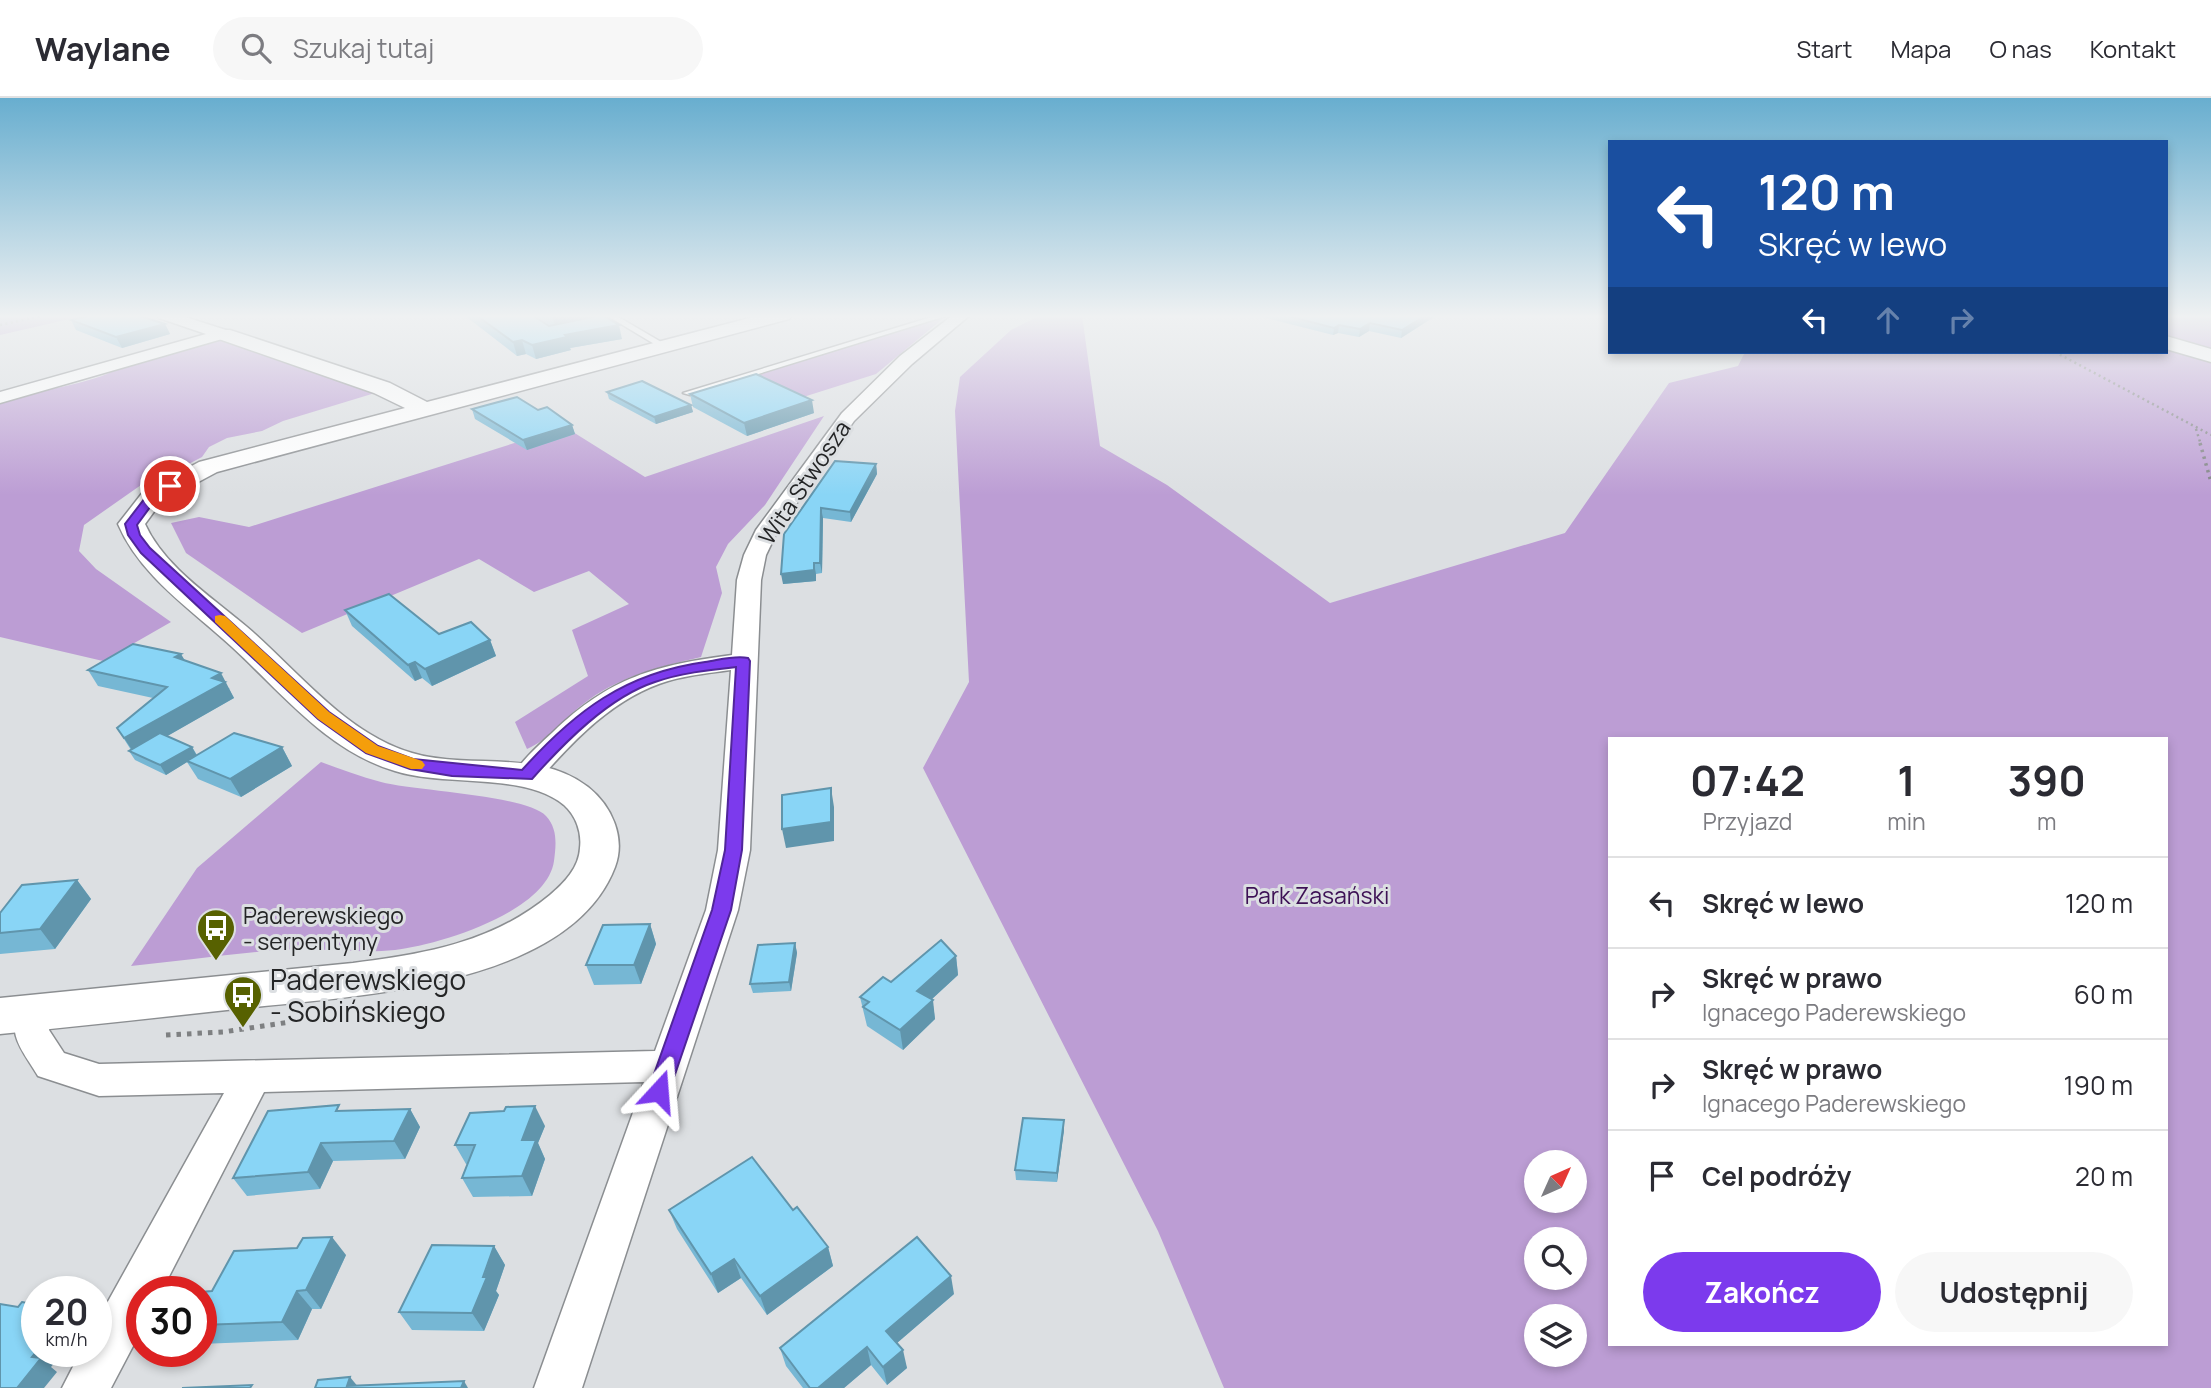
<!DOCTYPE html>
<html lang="pl">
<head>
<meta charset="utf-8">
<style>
  body { margin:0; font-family:Manrope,sans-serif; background:#f7f7f7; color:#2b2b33; height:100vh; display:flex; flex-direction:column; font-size:26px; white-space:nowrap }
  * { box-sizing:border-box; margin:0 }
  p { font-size:23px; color:#7c7c81 }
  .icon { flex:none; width:38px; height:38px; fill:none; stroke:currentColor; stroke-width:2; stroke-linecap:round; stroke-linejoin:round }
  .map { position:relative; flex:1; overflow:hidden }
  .drawer { position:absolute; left:1608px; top:639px; width:560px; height:609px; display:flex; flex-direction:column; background:#fff; border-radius:0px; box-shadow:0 4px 10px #0003 }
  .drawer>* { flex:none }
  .top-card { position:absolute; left:1608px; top:42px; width:560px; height:214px; border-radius:0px; box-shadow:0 4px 10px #0003; background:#1a4fa0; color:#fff; overflow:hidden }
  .needle { width:46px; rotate:45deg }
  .buttons { position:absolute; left:1524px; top:1052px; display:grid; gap:14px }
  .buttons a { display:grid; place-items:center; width:63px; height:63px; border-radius:50%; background:#fff; box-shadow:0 4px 10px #0003; font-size:35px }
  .speed { position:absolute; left:21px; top:1178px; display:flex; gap:14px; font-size:35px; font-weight:700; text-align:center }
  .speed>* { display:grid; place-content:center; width:91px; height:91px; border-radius:50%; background:#fff; box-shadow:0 4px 10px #0003; line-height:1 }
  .speed small { font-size:18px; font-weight:400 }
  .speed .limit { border:10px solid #d22; background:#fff; color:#111 }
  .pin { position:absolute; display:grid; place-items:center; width:60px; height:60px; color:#fff; margin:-30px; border:4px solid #fff; border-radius:50%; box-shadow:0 2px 7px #0007 }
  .me { position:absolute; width:77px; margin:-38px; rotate:19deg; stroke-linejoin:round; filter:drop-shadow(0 0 5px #0008) }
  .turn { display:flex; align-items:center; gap:24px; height:147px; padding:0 35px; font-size:32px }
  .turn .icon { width:91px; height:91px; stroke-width:2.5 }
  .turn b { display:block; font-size:49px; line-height:60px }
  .lanes { display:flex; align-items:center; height:66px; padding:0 35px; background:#0003; justify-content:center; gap:35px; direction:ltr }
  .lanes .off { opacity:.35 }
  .eta { display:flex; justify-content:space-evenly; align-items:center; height:119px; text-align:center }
  .eta b { font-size:42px; font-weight:700; line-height:49px }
  .primary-button { display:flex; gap:14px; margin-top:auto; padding:14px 35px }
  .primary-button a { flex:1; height:80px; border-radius:42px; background:#7c3aed; color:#fff; font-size:28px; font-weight:700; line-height:80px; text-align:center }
  .primary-button a+a { background:#f7f7f7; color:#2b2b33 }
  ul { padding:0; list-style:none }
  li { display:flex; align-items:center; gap:21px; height:91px; padding:0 35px; border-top:2px solid #e1e1e2 }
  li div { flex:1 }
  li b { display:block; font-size:26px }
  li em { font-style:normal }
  header { display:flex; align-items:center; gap:42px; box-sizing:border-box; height:98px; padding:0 35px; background:#fff; border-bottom:2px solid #e1e1e2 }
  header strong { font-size:33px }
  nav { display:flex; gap:38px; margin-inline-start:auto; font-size:24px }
  .search { width:490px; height:63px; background:#f7f7f7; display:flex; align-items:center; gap:18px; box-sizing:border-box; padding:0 24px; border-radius:38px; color:#7c7c81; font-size:26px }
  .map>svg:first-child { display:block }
</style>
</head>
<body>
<header>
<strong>Waylane</strong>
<div class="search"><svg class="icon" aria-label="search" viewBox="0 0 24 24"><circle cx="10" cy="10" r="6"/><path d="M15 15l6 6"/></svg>Szukaj tutaj</div>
<nav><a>Start</a><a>Mapa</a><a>O nas</a><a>Kontakt</a></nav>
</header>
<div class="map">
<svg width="2211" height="1290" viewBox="0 0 2211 1290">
  <rect width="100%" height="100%" fill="#dcdfe2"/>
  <g fill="#bc9dd4" fill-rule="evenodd">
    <polygon points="0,217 87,217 0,237"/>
    <path d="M1041,217H1082L1100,348L1167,387L1330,505L1565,435L1669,285L1738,268L1745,254H2166L2167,250L2211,263V1290H1224L1158,1133L923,670L969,584L955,313L960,279L1011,232ZM1610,640H2166V1246H1610ZM1536,1064H1575V1102H1536ZM1536,1141H1575V1180H1536ZM1536,1218H1575V1256H1536Z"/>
    <polygon points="2166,217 2211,217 2211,254 2167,240"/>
    <polygon points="946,218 876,276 797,301 749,278"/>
    <path d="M221,240L375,295L283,323L262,333L227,340L209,349L202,359L179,371L151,380L84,427L79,453L96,471L171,524L103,563L0,539V301C30,294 95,286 118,270Z"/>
    <path d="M824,318L765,407L728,446L716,469L722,495L701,559C658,569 617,579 582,607C563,622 550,641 527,651L515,624L588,578L572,532L629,506L589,473L534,494L479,461L302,535L186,455L171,425L199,419L249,429L565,329L645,379Z"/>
    <path d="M321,664C341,671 361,679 381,684C415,693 526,697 546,718C558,731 556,747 554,763C547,814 439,847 395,852C357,856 317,849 278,852C229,856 180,863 131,868L197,770Z"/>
  </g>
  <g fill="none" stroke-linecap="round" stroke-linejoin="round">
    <defs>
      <g id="service">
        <polygon points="606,217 615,217 668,248 661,250"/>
        <polygon points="938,217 949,217 690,297 683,295"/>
      </g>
      <g id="minor">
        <polygon points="157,217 179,217 229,233 231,236 229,239 0,305 0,294 206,236 159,220"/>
        <path d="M953,217H970L912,266L854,323L778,432L766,457L761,482L750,752L738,812L582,1290H534L644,984L264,994L161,1194H142V1231L111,1290H62L81,1253H96V1225L224,995L99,998L38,978C22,951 5,936 21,905L34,901L47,905L52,915L49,932L64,955L99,966L655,953L706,812L718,752L731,572C710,575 688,577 668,583C614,599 573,643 537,684L527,686L517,684L513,677C523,661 539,647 553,634C610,579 656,567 732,557L737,482L744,457L756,432L842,315L900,258Z"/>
      </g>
      <g id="tertiary">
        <path d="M761,217H792L789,221L217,374L161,404L145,426C166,472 217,502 254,535C302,578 348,636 412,655C469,672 538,650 588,689C612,708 626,740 615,769C569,890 351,898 245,910C163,919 82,928 0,936V900L353,865C424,856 492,845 550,797C564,785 579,770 580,750C582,734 576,718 564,707C525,674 445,689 395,673C327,653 282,595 232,549C192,512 140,478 118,426L143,394L199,364L405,310L374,295L216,240L213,236L216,232H230L390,285L427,304Z"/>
        <polygon points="2166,238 2211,251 2211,264 2166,251"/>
      </g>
    </defs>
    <use href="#service" stroke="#8b8e91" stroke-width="3"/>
    <use href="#minor" stroke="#8b8e91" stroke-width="3"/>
    <use href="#tertiary" stroke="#8b8e91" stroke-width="3"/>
    <g stroke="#7e8082" stroke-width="2.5" stroke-dasharray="2 3.5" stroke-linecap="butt">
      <polyline points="0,227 45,217"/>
      <polyline points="2055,254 2211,337"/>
      <polyline points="2196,331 2201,347"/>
    </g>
    <polyline stroke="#7e8082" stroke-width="3.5" stroke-dasharray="2.5 4.5" stroke-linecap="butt" points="2200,345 2211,384"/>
    <polyline stroke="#7e8082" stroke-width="5" stroke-dasharray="4.5 6" stroke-linecap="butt" points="166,937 223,934 290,924"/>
    <use href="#service" fill="#fff" fill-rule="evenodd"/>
    <use href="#minor" fill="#fff" fill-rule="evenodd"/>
    <use href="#tertiary" fill="#fff" fill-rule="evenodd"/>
  </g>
  <g fill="#76b7d4">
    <polygon points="464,217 532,217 549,228 550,228 534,217 591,217 591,219 622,241 570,250 571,252 536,261 526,256 517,258"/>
    <polygon points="1254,217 1437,217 1401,240 1369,233 1359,239 1338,235 1333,237"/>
    <polygon points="71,222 165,226 170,236 122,250 76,232"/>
    <polygon points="607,294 691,307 693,314 656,326 609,301"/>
    <polygon points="690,296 814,315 747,338 693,309"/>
    <polygon points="472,311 538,312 572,327 575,336 527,352 475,321"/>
    <polygon points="876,366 877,376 851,424 823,420 822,475 816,476 816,483 783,486 784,436"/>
    <polygon points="345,512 439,536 490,542 496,558 432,588 422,580 415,583 352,528"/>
    <polygon points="184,562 230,591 229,591 234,600 167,638 192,649 197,657 282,649 292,668 241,699 198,681 187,664 166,677 135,662 129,653 131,652 117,630 153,600 98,588 88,572"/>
    <polygon points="77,782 91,801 55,851 0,856 0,815"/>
    <polygon points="650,826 656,846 641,886 594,887 586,867"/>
    <polygon points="795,845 797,855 791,893 753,895 750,886"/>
    <polygon points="956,858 958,877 932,901 935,921 903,952 867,928 860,899 891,884"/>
    <polygon points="410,1011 420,1029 405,1061 333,1063 320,1091 247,1098 233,1080 343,1013"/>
    <polygon points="545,1028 538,1045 545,1061 532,1098 473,1099 462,1080 467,1066 466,1066 455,1047"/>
    <polygon points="1064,1032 1057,1084 1016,1082 1015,1072"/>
    <polygon points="669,1112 793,1112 828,1149 833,1168 767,1217 741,1180 718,1195 677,1131"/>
    <polygon points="494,1148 505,1167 496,1193 499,1197 484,1233 412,1232 399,1214"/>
    <polygon points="346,1157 321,1211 312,1211 298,1242 201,1246 201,1194 212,1193"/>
    <polygon points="954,1196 897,1245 907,1270 887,1287 871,1267 844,1290 803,1290 786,1268 780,1250"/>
  </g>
  <g fill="#6095ac">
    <polygon points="558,217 591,217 592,223 556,231 552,218"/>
    <polygon points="1426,217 1437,217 1401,240 1402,232"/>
    <polygon points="1370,225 1369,233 1359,239 1360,231"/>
    <polygon points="165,226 170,236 122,250 116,239"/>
    <polygon points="619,227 622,241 570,250 571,252 536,261 532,247 565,237"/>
    <polygon points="1339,227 1338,235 1333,237 1334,230"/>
    <polygon points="522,242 526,256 517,258 513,244"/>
    <polygon points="812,302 814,315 747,338 744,325"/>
    <polygon points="691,307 693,314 656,326 654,319"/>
    <polygon points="572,327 575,336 527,352 523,342"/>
    <polygon points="876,366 877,376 851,424 850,414"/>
    <polygon points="821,410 823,420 822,475 820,465"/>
    <polygon points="814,465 816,476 816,483 783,486 781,476"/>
    <polygon points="490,542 496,558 432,588 425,571"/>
    <polygon points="181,556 190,571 175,559"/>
    <polygon points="415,564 422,580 415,583 408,567"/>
    <polygon points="221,575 234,600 136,656 134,655 124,640 212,580"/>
    <polygon points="192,649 197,658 166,677 160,667"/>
    <polygon points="282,649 292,668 241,699 230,681"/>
    <polygon points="831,690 834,709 834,743 786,750 782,731"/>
    <polygon points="77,782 91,801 55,851 40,831"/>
    <polygon points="650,826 656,846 641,886 634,867"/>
    <polygon points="795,845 797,855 791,893 789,884"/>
    <polygon points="956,858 958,877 920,912 917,893"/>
    <polygon points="933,902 935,921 903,952 900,932"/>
    <polygon points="535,1008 545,1028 538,1045 545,1061 532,1098 522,1078 522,1042"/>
    <polygon points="410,1011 420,1029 405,1061 394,1043"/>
    <polygon points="1064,1022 1064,1032 1057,1084 1057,1075"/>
    <polygon points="321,1045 333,1063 320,1091 308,1074"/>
    <polygon points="332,1139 346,1157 321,1211 306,1192"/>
    <polygon points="494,1148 505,1167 496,1193 499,1197 484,1233 472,1215"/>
    <polygon points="828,1149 833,1168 767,1217 760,1198"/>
    <polygon points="734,1161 741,1180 718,1195 711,1176"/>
    <polygon points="951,1178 954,1196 890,1251 886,1233"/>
    <polygon points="297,1193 312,1211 298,1242 282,1224"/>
    <polygon points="867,1249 871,1267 844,1290 818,1290"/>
    <polygon points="903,1252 907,1270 887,1287 883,1269"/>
    <polygon points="37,1253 64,1253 51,1269 57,1274 44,1290 17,1290 32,1259"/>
    <polygon points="350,1279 359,1290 347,1288"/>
    <polygon points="464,1283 468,1290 461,1290"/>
  </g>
  <g fill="#89d5f6" stroke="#6095ac" stroke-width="2">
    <polygon points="92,217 137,217 165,226 116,239 71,222"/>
    <polygon points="476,217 532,217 549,228 602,217 619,227 565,237 567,239 532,247 522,242 513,244"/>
    <polygon points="1284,217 1426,217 1402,232 1370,225 1360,231 1339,227 1334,230"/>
    <polygon points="756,276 812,302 744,325 690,296"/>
    <polygon points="642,283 691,307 654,319 607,294"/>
    <polygon points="517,299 538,312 547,309 572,327 523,342 472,311"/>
    <polygon points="835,363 876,366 850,414 821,410 820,465 814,465 814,472 781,476 784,436"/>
    <polygon points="389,496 439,536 471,524 490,542 425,571 415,564 408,567 345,512"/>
    <polygon points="133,546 181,556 175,559 221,575 212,580 225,584 124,640 117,630 167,589 88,572"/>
    <polygon points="160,635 192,649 160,667 129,653"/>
    <polygon points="234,635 282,649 230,681 187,663"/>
    <polygon points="831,690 831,724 782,731 782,697"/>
    <polygon points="77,782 40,831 0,835 0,815 22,787"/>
    <polygon points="650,826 634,867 586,867 603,827"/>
    <polygon points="941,842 956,858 917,893 933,902 900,932 863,909 869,904 860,899 883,879 891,884"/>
    <polygon points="795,845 789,884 750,886 758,847"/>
    <polygon points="339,1007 336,1013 410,1011 394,1043 321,1045 308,1074 233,1080 268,1013"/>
    <polygon points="535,1008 522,1042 536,1042 522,1078 462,1080 475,1047 455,1047 470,1015 504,1013 506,1009"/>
    <polygon points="1023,1020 1064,1022 1057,1075 1015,1072"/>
    <polygon points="752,1059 793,1112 797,1109 828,1149 760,1198 734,1161 711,1176 669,1112"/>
    <polygon points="332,1139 306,1192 297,1193 282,1224 201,1227 201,1194 212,1193 234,1153 297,1150 303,1140"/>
    <polygon points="917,1139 951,1178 886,1233 903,1252 883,1269 867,1249 818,1290 810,1290 780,1250"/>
    <polygon points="432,1147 494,1148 483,1179 487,1179 472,1215 399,1214"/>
    <polygon points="22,1204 37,1207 37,1253 32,1259 41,1260 17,1290 0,1290 0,1206 18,1209"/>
    <polygon points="350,1279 347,1288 464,1283 461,1290 315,1290 318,1282"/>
    <polygon points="252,1287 250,1290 182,1290"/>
  </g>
  <linearGradient id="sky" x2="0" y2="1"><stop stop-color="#68aecf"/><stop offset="0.55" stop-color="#eff1f2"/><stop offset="1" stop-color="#eff1f2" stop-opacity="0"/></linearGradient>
  <rect width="2211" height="397" fill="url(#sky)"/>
  <path fill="#7c3aed" stroke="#51269a" stroke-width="2" d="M165,385L175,388L156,401L137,427L140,437L150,450L329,614L378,648L413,661L522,672C575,613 625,575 705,564C719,562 735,557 748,560L750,563L742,752L731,812L667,1000L659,1002L651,1000L648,993L712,812L725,752L736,569C709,572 681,575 655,584C609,599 564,645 532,681L452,678L410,671L366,655L318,621L141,455L128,437L125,426L148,396Z"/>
  <polygon fill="#f59e0b" points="220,517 225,518 329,614 378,648 422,663 425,667 422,671 411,671 366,655 318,621 215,524 215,518"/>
  <defs>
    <symbol id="bus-pin" viewBox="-11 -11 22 30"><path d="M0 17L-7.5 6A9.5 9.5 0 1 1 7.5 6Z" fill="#576100" stroke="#dcdfe2"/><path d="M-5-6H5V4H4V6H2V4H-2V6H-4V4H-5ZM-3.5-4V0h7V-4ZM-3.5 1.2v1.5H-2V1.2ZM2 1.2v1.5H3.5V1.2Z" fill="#fff"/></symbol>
  </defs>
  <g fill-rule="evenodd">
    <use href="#bus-pin" x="194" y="808" width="44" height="60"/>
    <use href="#bus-pin" x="221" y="875" width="44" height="60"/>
  </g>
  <g text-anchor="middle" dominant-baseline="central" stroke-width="6" stroke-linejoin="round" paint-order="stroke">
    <g font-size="23" fill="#242526" stroke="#dcdfe2">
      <text transform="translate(804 384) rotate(-56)">Wita Stwosza</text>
    </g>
    <g font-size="23" fill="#3d1155" stroke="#dcdfe2">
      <text x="1317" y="797">Park Zasański</text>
    </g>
    <g font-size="23" fill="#242526" stroke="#dcdfe2" text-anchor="start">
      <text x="243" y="817">Paderewskiego<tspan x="243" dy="26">- serpentyny</tspan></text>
    </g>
    <g font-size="28" fill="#242526" stroke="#dcdfe2" text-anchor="start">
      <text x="270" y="881">Paderewskiego<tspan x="270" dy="32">- Sobińskiego</tspan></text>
    </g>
  </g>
</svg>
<div class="buttons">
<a><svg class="needle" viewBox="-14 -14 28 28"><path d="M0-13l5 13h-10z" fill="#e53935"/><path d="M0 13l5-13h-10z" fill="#7c7c81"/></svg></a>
<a><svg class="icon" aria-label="search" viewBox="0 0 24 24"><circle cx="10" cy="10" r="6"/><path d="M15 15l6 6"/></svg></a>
<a><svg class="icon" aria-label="layers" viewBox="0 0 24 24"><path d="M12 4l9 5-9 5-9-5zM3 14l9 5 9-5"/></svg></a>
</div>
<div class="speed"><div>20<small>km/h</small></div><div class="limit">30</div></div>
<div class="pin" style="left:170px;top:388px;background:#d93025"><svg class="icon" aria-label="arrive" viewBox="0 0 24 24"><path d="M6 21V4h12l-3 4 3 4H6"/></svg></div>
<svg class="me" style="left:659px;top:993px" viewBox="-20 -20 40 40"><path d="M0-17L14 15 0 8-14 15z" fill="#7c3aed" stroke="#fff" stroke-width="4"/></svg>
<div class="top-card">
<div class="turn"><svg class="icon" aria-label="left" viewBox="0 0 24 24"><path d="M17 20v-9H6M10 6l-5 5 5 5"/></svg><div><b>120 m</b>Skręć w lewo</div></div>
<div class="lanes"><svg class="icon" aria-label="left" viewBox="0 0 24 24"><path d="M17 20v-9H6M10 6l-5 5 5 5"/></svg><svg class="icon off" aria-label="ahead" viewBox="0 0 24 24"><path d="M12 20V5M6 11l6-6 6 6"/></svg><svg class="icon off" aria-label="right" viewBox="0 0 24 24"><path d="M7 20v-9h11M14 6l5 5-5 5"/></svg></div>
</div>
<section class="drawer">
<div class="eta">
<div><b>07:42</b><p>Przyjazd</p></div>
<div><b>1</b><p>min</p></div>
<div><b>390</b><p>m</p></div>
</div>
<ul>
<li><svg class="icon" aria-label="left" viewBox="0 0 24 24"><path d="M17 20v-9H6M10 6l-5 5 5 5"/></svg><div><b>Skręć w lewo</b></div><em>120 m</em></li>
<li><svg class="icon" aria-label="right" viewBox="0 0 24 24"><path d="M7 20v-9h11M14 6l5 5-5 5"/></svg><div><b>Skręć w prawo</b><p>Ignacego Paderewskiego</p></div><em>60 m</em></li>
<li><svg class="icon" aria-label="right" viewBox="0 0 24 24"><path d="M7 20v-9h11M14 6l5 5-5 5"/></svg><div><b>Skręć w prawo</b><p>Ignacego Paderewskiego</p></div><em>190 m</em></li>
<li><svg class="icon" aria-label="arrive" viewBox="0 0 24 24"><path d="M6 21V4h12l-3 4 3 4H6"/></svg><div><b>Cel podróży</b></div><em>20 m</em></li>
</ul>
<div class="primary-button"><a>Zakończ</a><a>Udostępnij</a></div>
</section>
</div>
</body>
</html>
